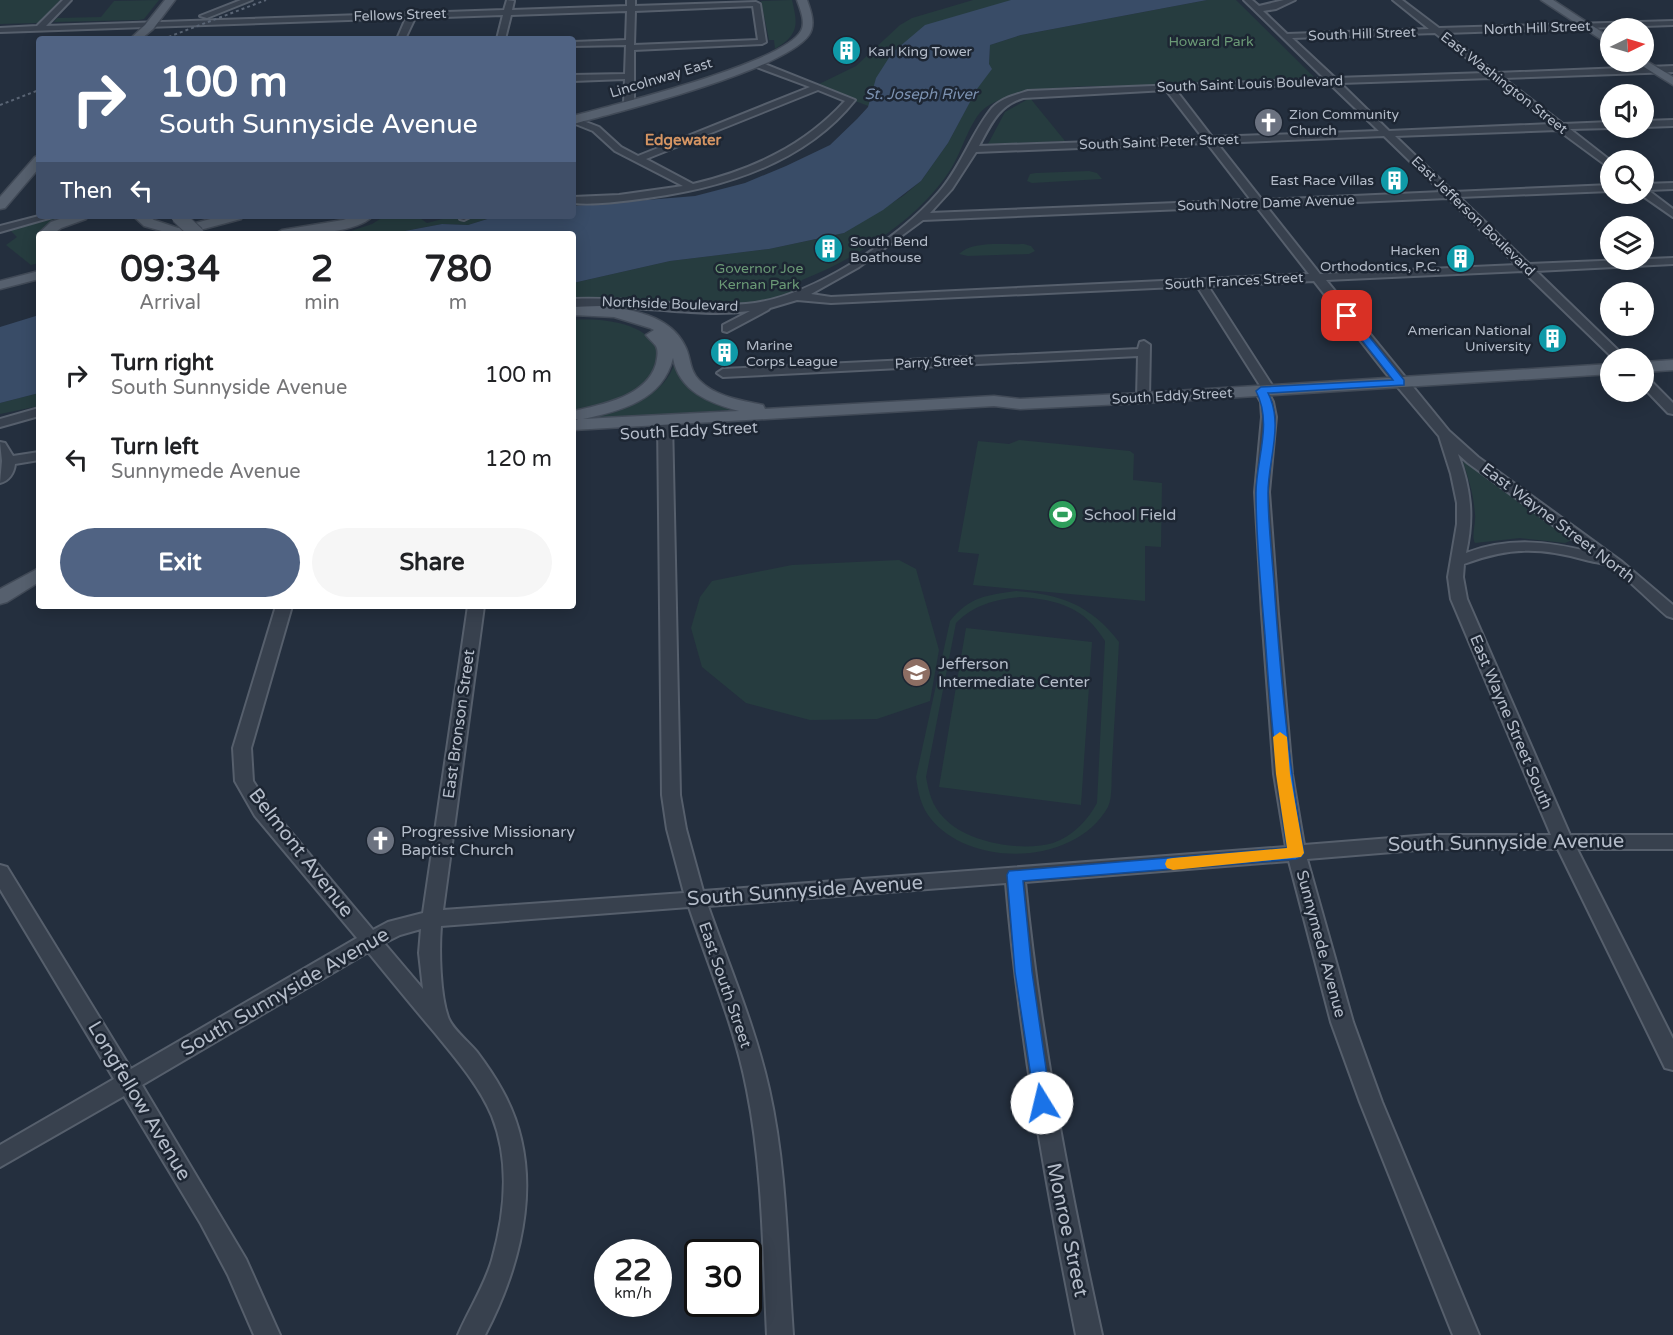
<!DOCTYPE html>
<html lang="en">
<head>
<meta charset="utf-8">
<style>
  body { margin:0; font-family:"Varela Round",sans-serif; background:#f6f6f6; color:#202124; height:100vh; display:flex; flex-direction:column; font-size:22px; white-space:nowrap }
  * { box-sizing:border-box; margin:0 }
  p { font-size:20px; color:#757577 }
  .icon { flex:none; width:33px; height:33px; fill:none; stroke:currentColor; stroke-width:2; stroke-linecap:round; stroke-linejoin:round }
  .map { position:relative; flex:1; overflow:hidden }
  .side { position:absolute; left:36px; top:231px; width:540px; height:378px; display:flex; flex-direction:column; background:#fff; border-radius:6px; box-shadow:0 3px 15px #0003 }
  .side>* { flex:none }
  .banner { position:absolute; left:36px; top:36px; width:540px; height:183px; border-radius:6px; box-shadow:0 3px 15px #0003; background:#506383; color:#fff; overflow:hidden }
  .needle { width:39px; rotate:85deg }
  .controls { position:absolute; left:1600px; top:18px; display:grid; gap:12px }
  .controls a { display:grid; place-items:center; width:54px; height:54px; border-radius:50%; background:#fff; box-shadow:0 3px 15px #0003; font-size:30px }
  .speed { position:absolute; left:594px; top:1239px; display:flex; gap:12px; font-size:30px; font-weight:700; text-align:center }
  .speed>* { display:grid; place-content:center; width:78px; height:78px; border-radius:50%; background:#fff; box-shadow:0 3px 15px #0003; line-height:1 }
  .speed small { font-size:15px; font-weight:400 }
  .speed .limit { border:3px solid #111; border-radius:9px; background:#fff; color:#111 }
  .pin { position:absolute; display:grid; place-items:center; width:51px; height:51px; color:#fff; margin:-26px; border-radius:12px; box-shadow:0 3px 9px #0006 }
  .me { position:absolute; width:66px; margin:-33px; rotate:351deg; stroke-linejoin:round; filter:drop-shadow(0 0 4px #0008) }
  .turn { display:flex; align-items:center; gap:21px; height:126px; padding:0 24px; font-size:27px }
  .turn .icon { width:78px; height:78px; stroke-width:2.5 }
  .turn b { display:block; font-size:42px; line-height:51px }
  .then { display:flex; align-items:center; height:57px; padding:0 24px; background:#0003; gap:12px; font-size:22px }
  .eta { display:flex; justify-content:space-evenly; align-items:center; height:102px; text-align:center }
  .eta b { font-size:36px; font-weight:800; line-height:42px }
  .button { display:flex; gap:12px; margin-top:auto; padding:12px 24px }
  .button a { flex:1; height:69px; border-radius:36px; background:#506383; color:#fff; font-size:24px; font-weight:800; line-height:69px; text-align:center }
  .button a+a { background:#f6f6f6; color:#202124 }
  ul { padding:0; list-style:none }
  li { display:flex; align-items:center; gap:18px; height:84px; padding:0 24px }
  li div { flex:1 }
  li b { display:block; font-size:22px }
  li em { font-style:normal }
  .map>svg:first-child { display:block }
</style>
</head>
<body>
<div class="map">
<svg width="1673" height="1335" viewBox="0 0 1673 1335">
  <rect width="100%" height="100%" fill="#242f3e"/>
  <g fill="#263c3f" fill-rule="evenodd">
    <polygon points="0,0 60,0 38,23 0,24"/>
    <polygon points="159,0 144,19 139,20 54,22 57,18 101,17 114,1"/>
    <path d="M792,0C798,25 799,34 775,49L774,40H769L761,1Z"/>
    <polygon points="973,0 1015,0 871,107 815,86 856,66 900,25 912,18"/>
    <path d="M1207,0H1236L1317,80C1282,81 1248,80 1212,81C1194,82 1177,85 1159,85C1115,87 1020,81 985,108C971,118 962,151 952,167C922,217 856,259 802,280C800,284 798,289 794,291C752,322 629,293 573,300V283L670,261L769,249L844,233L903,196L921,181L948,143L977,88L989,64L990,45L1021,35Z"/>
    <polygon points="1030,98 1065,141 988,144 1005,112"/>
    <polygon points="1089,171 1097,173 1102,179 1032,183 1027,181 1030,174 1036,173"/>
    <polygon points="63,216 73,216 39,234 39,263 31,265 6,245 17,237 10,230"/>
    <polygon points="385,216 417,216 427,223 454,216 463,219 477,216 497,216 468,225 442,224 389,234 342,234 372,224"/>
    <path d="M1024,244L1031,246L1035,251L1029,254L968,256L959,254C972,240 1006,245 1024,244Z"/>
    <path d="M573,320C602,318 649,322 660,354L651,378L637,389L609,403L573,412Z"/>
    <path d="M675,361L681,373L741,409L588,420V418C620,410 666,398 675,361Z"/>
    <polygon points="39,393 39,406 0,414 0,403"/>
    <polygon points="1019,440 1130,451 1134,454 1133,480 1162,483 1161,547 1145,546 1145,601 973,585 979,554 958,552 978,441 1009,444"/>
    <path d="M1463,462L1471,464L1572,540L1565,543L1520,538L1475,543C1471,536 1476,524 1475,515C1474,496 1469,480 1463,462Z"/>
    <polygon points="899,560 916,569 939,650 930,701 877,719 810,720 746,703 702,667 691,628 700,597 712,581 792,565"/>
    <path d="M1016,591C1060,594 1091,605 1119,642C1117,684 1114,725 1112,766C1111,778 1113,796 1108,807C1076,865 972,869 931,819C921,807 918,792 916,777L950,621C969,597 987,595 1016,591ZM1020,597C1059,600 1084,607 1105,641L1097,803C1088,820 1073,836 1053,843C1022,852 967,843 944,818C932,806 929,793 926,777L956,623C973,605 996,599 1020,597Z"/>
    <polygon points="966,628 1092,642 1081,805 939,787"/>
  </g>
  <g fill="#394c67">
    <polygon points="1011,0 1207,0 1021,35 990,45 989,64 992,69 977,89 948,143 921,181 883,210 844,233 769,249 670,261 573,283 573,234 389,234 442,224 468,225 497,216 573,216 573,206 695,196 745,183 786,166 830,145 857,119 868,107 876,78 892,53 925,25"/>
    <polygon points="39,315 39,393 0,403 0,327"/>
  </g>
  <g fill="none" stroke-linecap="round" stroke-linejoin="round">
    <defs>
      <g id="minor">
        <path d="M63,0H71L46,26L504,10L507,0L514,1L512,10L627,6V0H635V6L756,2L760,4L766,42L762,44L634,50V103L629,106L624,103L625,79L573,81V75L625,74L626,45L573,46V42L626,40L627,11L511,15L505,39H497L503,15L415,18L405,39H397L406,18L0,32V28L37,26ZM753,6L758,40L634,45L635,11Z"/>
        <polygon points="241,0 252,0 207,18 200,16"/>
        <path d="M1244,0H1252L1259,6L1284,0H1295L1276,9L1263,11L1287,34L1429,29L1393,0H1402L1439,28L1673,21V25L1445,33L1496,73L1673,66V72L1503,78L1563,124L1611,122V128L1570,129L1611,161V169L1558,130L1395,136L1453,192L1611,185V191L1459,197L1529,264L1673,258V264L1536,271L1626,358H1613L1523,271L1326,280L1449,431L1478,457L1621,561L1673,605V618L1667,616C1656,607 1618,569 1608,565C1602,563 1593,562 1586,560C1540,547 1509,547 1464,564L1463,577L1467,599L1570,835H1673V849H1577L1673,1039V1070L1665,1068L1558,849H1429L1307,859L1353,1022L1382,1102L1479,1335H1453L1360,1102L1331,1022L1289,861L1025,882C1040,1035 1069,1185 1102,1335H1076C1046,1185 1019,1036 1006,883L708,906C729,966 755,1026 769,1089C787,1169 787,1253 793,1335H767C763,1253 763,1170 747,1090C735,1027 709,968 689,907L441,926C439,951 440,994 448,1017C452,1029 469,1042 477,1052C486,1064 495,1077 502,1090C546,1168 524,1260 485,1335H458C469,1309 484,1287 492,1260C505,1214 510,1161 492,1116C479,1085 456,1059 435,1033C412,1006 390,979 368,952L142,1085L246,1259L280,1335H254L228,1275L201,1224L124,1096L0,1167V1145L114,1079L0,889V865L7,867L131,1069L357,938L255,816L235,781L233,748L276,606H292L251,748L253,781L269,806L373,930L388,922L423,913L468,606H484L443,910L684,893L667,829L662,795L658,420L660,417H670L672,420L680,795L686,829L703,891L1286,847L1274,774L1262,614L1255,492L1262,417L1261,402L1255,391L1261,387L1197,286L831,303L797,300L770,308L768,310L727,332L723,331V325L750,311C695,318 631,303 573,307V299C631,296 688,309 746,304C809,299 898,240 939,192C961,167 971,134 992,108C1002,98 1015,95 1028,91L1325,79ZM1435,33L1486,73L1335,78L1292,38ZM1492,78L1552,124L1389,131L1340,83ZM1330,84L1379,131L1212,137L1175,89ZM1166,90L1203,138L979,146C991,124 998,106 1023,98ZM1384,136L1442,192L1262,200L1217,143ZM1207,143L1251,200L930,213L952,189L976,152ZM1448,198L1517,265L1320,274L1266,206ZM1256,206L1309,274L831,297L811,294L859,267L923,220ZM1314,281L1385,372L1439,436L1451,474L1457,503V524L1448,577L1451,599L1551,835H1429L1304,845L1292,774L1278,614L1269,492L1276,417L1273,402L1269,394L1275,390L1208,286ZM1458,454L1468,463L1590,552C1547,541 1509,537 1466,553C1474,517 1471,489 1458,454ZM421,929L419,953L423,989L384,943L400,935Z"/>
        <path d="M757,61L855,100C802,167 713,191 632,200C613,202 593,205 573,203V197L619,195L683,186L615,151L593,131L573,123V117L599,127L621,147L638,156L810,87L754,66L753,64ZM818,90L845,101C804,146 752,170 693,184L646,159Z"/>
        <polygon points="1673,120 1673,126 1644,127 1644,121"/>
        <polygon points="1673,183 1673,189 1648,190 1673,209 1673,217 1640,194 1644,194 1644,184"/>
        <polygon points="39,216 56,216 0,232 0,226"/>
        <polygon points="459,216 472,216 464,220 460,219"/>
        <polygon points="1144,341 1150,345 1149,398 1143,402 1137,398 1138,356 723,377 717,373 723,369 1138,349 1140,342"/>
        <polygon points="1644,377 1648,378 1673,403 1673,414 1668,413 1644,388"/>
        <polygon points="39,408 39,416 0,427 0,419"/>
        <path d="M0,442L5,443L13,456L39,452V460L15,464C14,473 9,481 0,483L2,461Z"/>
      </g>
      <g id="major">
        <polygon points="165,0 175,0 153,29 141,39 130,39 145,25"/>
        <path d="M797,0H807C811,11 816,25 809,35C785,70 619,112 573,124V116C613,105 784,63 801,31C806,22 800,9 797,0Z"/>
        <polygon points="1541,0 1553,0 1611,38 1611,46"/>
        <polygon points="1645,60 1673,77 1673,85 1636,62"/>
        <polygon points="39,156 39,168 5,208 0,209 0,197 35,157"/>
        <polygon points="68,216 88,216 86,219 61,228 53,234 38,234 51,222"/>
        <polygon points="133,216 148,216 154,220 178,228 221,216 243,216 241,219 185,234 163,234 165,232 144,226"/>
        <path d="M354,216H373C354,235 300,234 275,234L282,230L343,220Z"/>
        <polygon points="39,271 39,279 0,289 0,281"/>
        <path d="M600,306C630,309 670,315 685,346C691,357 689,370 699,380C716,397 740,400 763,405L765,409L994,396L1020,399L1143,393L1611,364V374L1143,403L1020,409L994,406L573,430V420H578L573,417L574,411C603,404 646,397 656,364C657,358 659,352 656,346C653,342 649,339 646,335L654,330L650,328L614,317L573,315V307ZM673,358C679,391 709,403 739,411L583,419C621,411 663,400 673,358Z"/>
        <polygon points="1673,360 1673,370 1644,372 1644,362"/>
        <polygon points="39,568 39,582 7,602 0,604 0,589"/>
      </g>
    </defs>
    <use href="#minor" stroke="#565f6c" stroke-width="4"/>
    <use href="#major" stroke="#414a57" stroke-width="3"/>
    <use href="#minor" fill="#38414e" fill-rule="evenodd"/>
    <use href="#major" fill="#56606e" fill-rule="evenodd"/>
    <g stroke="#5a6575" stroke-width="2" stroke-dasharray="3 3" stroke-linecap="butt">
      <polyline points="163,39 266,0"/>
      <polyline points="0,105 39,90"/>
    </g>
    <defs>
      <polyline id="major-bridge" points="178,216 197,234"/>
    </defs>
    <use href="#major-bridge" stroke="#414a57" stroke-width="16" stroke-linecap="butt"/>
    <use href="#major-bridge" stroke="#56606e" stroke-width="14"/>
  </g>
  <path fill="#1a73e8" stroke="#114b97" stroke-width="1.5" d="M1347,313L1351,314L1404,380V385L1268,393C1284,424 1268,460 1268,493C1268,527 1273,563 1275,598C1281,683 1289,768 1304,853L1301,857L1296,859L1023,881L1032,972L1051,1103L1049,1109L1042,1112L1036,1109L1015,972L1007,875L1009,871L1287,848C1276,777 1270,706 1265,635C1261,588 1256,540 1256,493C1256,459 1273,424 1256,391L1261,387L1393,380L1343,316Z"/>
  <polygon fill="#f59e0b" points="1280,732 1287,737 1290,774 1304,853 1301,857 1173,870 1167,868 1165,864 1167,859 1173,858 1287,848 1276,774 1273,737"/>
  <defs>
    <symbol id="building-disc" viewBox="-11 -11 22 22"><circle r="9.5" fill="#0f9aa8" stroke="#1d2633"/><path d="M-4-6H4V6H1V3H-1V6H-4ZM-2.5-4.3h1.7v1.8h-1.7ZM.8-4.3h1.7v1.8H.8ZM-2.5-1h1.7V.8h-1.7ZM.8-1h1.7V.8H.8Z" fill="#fff"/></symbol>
    <symbol id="church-disc" viewBox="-11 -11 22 22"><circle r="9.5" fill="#6b7280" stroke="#1d2633"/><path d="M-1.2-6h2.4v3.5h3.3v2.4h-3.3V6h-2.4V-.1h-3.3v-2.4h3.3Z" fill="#fff"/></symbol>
    <symbol id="stadium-disc" viewBox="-11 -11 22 22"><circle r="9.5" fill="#2e9e5b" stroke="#1d2633"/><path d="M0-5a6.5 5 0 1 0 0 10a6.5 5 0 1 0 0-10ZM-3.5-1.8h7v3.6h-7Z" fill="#fff"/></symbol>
    <symbol id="school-disc" viewBox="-11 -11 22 22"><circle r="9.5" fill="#8d6e63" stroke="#1d2633"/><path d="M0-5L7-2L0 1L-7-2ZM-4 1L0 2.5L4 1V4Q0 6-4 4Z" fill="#fff"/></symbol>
  </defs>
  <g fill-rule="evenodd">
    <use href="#building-disc" x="830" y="34" width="33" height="33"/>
    <use href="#church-disc" x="1252" y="106" width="33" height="33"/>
    <use href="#building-disc" x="1378" y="164" width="33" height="33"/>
    <use href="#building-disc" x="812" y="232" width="33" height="33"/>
    <use href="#building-disc" x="1444" y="242" width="33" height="33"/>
    <use href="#building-disc" x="1536" y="322" width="33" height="33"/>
    <use href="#building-disc" x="708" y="336" width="33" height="33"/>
    <use href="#stadium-disc" x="1046" y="498" width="33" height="33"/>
    <use href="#school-disc" x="900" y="656" width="33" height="33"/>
    <use href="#church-disc" x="364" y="824" width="33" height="33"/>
  </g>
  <g text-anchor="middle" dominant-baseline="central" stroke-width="5" stroke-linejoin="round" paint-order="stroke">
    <g font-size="14" fill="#b4bcc9" stroke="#1d2633">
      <text transform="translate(400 15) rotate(-2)">Fellows Street</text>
      <text transform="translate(1537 28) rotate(-2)">North Hill Street</text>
      <text transform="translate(1362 34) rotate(-2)">South Hill Street</text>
      <text transform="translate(661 78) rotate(-17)">Lincolnway East</text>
      <text transform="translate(1504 83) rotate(38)">East Washington Street</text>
      <text transform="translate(1250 84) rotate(-2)">South Saint Louis Boulevard</text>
      <text transform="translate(1159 142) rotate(-2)">South Saint Peter Street</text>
      <text transform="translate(1266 203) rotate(-2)">South Notre Dame Avenue</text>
      <text transform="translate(1473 216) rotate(44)">East Jefferson Boulevard</text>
      <text transform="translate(1234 281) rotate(-3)">South Frances Street</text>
      <text transform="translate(670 304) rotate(2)">Northside Boulevard</text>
      <text transform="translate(934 362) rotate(-3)">Parry Street</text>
      <text transform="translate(1172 396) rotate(-3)">South Eddy Street</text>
    </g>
    <g font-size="14" fill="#6b9a76" stroke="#1d2633">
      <text x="1211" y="41">Howard Park</text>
      <text x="759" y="268">Governor Joe<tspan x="759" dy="16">Kernan Park</tspan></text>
    </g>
    <g font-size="14" fill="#b4bcc9" stroke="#1d2633" text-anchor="start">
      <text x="868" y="51">Karl King Tower</text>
      <text x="1289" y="114">Zion Community<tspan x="1289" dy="16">Church</tspan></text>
      <text x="1374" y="180" text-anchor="end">East Race Villas</text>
      <text x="850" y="241">South Bend<tspan x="850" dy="16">Boathouse</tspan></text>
      <text x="1440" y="250" text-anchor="end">Hacken<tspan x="1440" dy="16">Orthodontics, P.C.</tspan></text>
      <text x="1531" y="330" text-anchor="end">American National<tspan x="1531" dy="16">University</tspan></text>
      <text x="746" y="345">Marine<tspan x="746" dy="16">Corps League</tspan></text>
    </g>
    <g font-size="15" font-style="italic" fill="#7c92b1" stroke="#1d2633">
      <text x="921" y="94">St. Joseph River</text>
    </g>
    <g font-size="15" font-weight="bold" fill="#d59563" stroke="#1d2633">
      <text x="683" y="140">Edgewater</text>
    </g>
    <g font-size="16" fill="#b4bcc9" stroke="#1d2633">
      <text transform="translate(689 431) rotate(-3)">South Eddy Street</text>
      <text transform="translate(1558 523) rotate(37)">East Wayne Street North</text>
      <text transform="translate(1511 722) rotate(67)">East Wayne Street South</text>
      <text transform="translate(459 724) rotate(-82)">East Bronson Street</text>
      <text transform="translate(1321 944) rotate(75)">Sunnymede Avenue</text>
      <text transform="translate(725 985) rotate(71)">East South Street</text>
    </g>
    <g font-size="16" fill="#b4bcc9" stroke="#1d2633" text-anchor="start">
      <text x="1084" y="515">School Field</text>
      <text x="938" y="664">Jefferson<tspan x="938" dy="18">Intermediate Center</tspan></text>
      <text x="401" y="832">Progressive Missionary<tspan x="401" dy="18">Baptist Church</tspan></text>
    </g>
    <g font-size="20" fill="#b4bcc9" stroke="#1d2633">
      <text transform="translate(1506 843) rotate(-1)">South Sunnyside Avenue</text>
      <text transform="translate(301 853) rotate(52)">Belmont Avenue</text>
      <text transform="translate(805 891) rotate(-4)">South Sunnyside Avenue</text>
      <text transform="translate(285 992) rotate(-30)">South Sunnyside Avenue</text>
      <text transform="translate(139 1101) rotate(59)">Longfellow Avenue</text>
      <text transform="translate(1067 1230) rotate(78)">Monroe Street</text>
    </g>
  </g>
</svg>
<div class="controls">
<a><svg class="needle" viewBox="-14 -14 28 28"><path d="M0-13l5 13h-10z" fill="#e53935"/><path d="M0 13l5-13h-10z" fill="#757577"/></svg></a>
<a><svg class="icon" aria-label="sound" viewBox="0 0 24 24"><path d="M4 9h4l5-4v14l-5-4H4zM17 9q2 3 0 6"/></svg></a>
<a><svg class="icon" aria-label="search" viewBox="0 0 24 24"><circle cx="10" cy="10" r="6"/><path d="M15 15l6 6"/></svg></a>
<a><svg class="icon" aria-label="layers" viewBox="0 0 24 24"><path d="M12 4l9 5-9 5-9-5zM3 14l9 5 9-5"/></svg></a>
<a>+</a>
<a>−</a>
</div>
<div class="speed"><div>22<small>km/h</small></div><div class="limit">30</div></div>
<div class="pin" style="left:1347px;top:316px;background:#d93025"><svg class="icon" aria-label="arrive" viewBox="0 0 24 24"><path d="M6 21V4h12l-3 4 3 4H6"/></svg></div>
<svg class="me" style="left:1042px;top:1103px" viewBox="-20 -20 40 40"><circle r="19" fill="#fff"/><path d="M0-13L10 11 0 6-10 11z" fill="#1a73e8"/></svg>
<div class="banner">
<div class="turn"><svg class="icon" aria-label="right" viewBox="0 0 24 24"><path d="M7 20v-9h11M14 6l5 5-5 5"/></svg><div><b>100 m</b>South Sunnyside Avenue</div></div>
<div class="then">Then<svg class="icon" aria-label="left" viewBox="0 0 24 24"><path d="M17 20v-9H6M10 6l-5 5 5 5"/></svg></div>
</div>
<section class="side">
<div class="eta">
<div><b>09:34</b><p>Arrival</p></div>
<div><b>2</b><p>min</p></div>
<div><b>780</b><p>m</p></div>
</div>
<ul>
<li><svg class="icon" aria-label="right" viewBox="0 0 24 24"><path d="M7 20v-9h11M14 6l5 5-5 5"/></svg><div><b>Turn right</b><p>South Sunnyside Avenue</p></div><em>100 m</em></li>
<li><svg class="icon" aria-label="left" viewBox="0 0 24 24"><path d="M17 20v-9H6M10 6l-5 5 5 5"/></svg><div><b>Turn left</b><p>Sunnymede Avenue</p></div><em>120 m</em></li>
</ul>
<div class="button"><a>Exit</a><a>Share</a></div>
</section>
</div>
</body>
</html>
